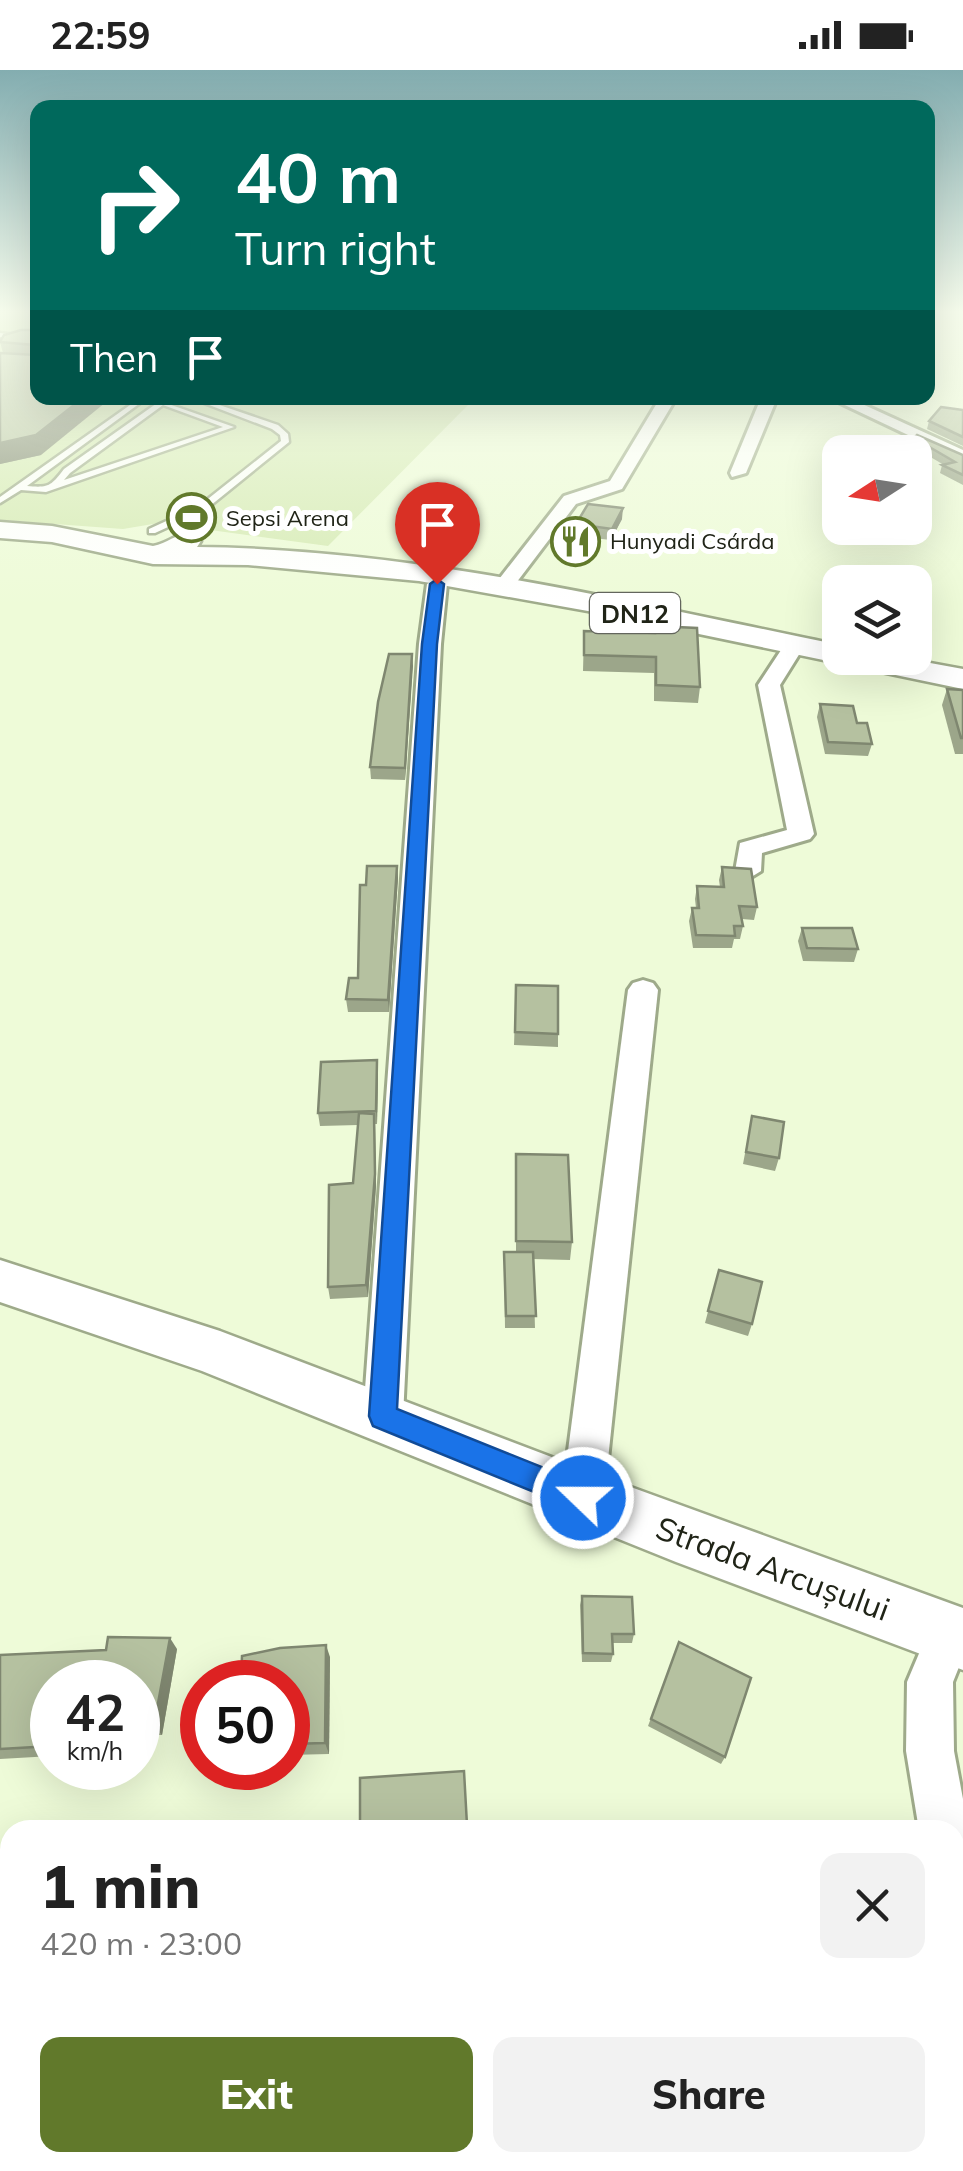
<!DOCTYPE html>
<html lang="en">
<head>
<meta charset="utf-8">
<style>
  body { margin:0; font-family:Mulish,sans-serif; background:#f2f2f2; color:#222; height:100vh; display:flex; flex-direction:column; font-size:38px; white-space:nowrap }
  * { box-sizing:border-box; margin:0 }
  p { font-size:32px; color:#767676 }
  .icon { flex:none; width:55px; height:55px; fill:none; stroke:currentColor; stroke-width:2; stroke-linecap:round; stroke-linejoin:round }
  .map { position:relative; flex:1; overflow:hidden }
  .panel { position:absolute; left:0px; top:1750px; width:965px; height:352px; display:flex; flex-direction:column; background:#fff; border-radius:30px 30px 0 0; box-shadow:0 10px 40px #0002 }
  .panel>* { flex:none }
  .banner { position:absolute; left:30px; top:30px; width:905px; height:305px; border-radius:20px; box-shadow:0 10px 40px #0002; background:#00695c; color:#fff; overflow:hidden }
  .needle { width:65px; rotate:258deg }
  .fabs { position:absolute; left:822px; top:365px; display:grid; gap:20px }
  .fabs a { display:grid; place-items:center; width:110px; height:110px; border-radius:20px; background:#fff; box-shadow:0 10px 40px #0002; font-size:50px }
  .speed { position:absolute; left:30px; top:1590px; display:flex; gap:20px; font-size:50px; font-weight:700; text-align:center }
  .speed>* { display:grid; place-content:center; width:130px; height:130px; border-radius:50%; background:#fff; box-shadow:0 10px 40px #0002; line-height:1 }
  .speed small { font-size:25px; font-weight:400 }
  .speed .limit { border:15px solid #d22; background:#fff; color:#111 }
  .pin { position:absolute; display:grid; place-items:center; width:85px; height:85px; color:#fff; margin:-102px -42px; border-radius:50% 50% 50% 0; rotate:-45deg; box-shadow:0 0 10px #0007 }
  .pin .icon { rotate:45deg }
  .me { position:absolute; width:110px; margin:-55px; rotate:292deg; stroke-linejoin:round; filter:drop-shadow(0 0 8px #0008) }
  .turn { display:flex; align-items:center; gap:35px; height:210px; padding:0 40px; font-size:45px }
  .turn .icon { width:130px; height:130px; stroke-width:2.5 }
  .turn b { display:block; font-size:70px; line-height:85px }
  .then { display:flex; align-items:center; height:95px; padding:0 40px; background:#0003; gap:20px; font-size:38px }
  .round { display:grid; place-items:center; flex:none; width:105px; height:105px; border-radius:20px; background:#f2f2f2 }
  .head { display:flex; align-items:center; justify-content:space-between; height:170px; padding:0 40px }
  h1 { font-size:60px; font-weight:800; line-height:75px }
  .cta { display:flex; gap:20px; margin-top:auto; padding:20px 40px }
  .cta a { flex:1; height:115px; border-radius:20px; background:#61792b; color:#fff; font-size:40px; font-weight:800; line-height:115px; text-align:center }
  .cta a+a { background:#f2f2f2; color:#222 }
  .status { display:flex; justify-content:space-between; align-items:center; height:70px; padding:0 50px; background:#fff; direction:ltr }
  .status svg { height:28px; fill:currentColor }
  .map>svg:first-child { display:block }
</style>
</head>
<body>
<div class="status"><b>22:59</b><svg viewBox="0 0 49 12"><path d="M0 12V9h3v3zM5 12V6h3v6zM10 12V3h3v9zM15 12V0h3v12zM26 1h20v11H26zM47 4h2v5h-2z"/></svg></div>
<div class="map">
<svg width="963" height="2101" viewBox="0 0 963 2101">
  <rect width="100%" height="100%" fill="#eefbd8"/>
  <polygon fill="#d7ebb6" points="0,242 37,242 38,328 475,328 328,476 159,453 123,459 0,450"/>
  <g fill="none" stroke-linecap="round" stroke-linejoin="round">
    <defs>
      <g id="lane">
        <polygon points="0,263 38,268 38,272 0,267"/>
        <path d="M140,328H147L27,416C49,418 51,416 64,399L160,331L234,357L46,422L21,420L0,433V427ZM163,335L223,357L64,410L70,403Z"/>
        <polygon points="191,328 199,328 278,355 288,364 289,372 205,440 155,463 149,463 149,459 199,436 281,371 280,365 272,359"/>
      </g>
      <g id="street">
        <polygon points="660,328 676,328 622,419 576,434 510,521 496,521 496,513 564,426 610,411"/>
        <polygon points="761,328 777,328 746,403 732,407 730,403"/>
        <polygon points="830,328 849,328 963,380 963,391"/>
        <polygon points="437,508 447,514 441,574 403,1347 397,1360 383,1365 369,1360 363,1347 419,574 427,514"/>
        <polygon points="794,569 805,575 780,615 814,764 810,769 762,783 761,801 748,809 735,801 740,773 787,760 758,615 787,571"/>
        <polygon points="643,910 653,913 658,920 604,1427 598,1441 583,1447 568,1441 562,1427 628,920 633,913"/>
        <polygon points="950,1542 963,1547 963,1587 953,1612 954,1681 963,1729 963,1774 955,1780 955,1760 919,1760 906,1681 907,1612 934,1548"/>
        <polygon points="955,1795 963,1799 963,1878 955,1875"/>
      </g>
      <polygon id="secondary" points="0,1190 220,1261 628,1416 963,1538 963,1600 676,1492 202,1301 0,1232"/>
      <path id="primary" d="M0,452L52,456L153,476C170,473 179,460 197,465L201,471L197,477C415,479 628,532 840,575V588H903L963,599V619L588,541L419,511L248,495L153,494L52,472L0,468Z"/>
    </defs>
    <use href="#lane" stroke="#9eaa8a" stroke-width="5"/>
    <use href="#street" stroke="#9eaa8a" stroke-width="6"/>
    <use href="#secondary" stroke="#9eaa8a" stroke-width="5"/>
    <use href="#primary" stroke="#9eaa8a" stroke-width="5"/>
    <use href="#lane" fill="#fff" fill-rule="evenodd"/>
    <use href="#street" fill="#fff" fill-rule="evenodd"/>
    <use href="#secondary" fill="#fff" fill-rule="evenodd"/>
    <use href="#primary" fill="#fff" fill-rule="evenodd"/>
  </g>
  <g fill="#9ca68a">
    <polygon points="38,260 41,385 0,394 0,283 3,283 0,272"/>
    <polygon points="724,328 750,328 748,330"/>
    <polygon points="963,340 963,376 927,359 929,351"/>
    <polygon points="914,368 963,385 963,415 940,403 942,395 944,395 912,376"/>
    <polygon points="622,449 611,470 575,466 576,454"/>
    <polygon points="655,556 700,617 698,633 654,631 654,603 583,601 584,561 655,563"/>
    <polygon points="412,584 405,710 371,709 370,697"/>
    <polygon points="947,619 963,620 963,684 955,684 942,635"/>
    <polygon points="820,634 857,653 872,674 868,686 825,684 817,647"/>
    <polygon points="397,796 398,808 389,942 348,942 346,929 358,908 366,815"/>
    <polygon points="722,797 757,837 754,850 742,849 743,856 740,869 734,869 732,878 693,878 689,851 692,838 696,838 695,829 697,816 720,817 719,810"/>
    <polygon points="802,858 858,879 854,892 803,891 798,871"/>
    <polygon points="516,915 558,964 558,977 514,975"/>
    <polygon points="378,1003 377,1054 375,1054 376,1116 368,1227 330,1229 328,1217 353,1113 358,1055 320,1056 318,1043"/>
    <polygon points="752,1046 779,1088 775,1101 743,1094"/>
    <polygon points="516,1084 572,1172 570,1190 533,1189 535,1258 505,1258 504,1182 516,1182"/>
    <polygon points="719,1200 752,1254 748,1266 705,1253"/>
    <polygon points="582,1526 634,1564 632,1573 613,1573 613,1584 611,1592 582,1592 580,1535"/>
    <polygon points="679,1572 725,1687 721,1694 648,1656"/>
    <polygon points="177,1579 162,1665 138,1665 138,1612 52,1612 52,1686 0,1689 0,1585"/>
    <polygon points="330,1587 329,1684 288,1685 288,1612"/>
    <polygon points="464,1701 467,1760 360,1760"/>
    <polygon points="739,2092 761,2092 749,2098 741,2097"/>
  </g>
  <g fill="#7f8770">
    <polygon points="83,328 111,328 41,385 0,394 0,373"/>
    <polygon points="623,438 622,449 611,470 612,459"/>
    <polygon points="412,584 413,596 405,710 405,698"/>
    <polygon points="397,796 398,808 389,942 388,930"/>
    <polygon points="377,990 378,1003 377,1054 376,1041"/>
    <polygon points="374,1044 376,1116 368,1227 366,1215"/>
    <polygon points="170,1568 177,1579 162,1665 154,1655"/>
    <polygon points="326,1575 330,1587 329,1684 325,1673"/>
  </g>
  <g fill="#b5c1a0" stroke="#7f8770" stroke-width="2.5">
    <polygon points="21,260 38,260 38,328 83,328 36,365 0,373 0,283 36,285 34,275 0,272 4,265"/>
    <polygon points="941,337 963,340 963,367 929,351"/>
    <polygon points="917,365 963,385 963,405 942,395 955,392 914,368"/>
    <polygon points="588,434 623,438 612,459 576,454"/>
    <polygon points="655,556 697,558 700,617 656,615 656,587 584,585 584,561 655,563"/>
    <polygon points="389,584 412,584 405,698 370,697 378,632"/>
    <polygon points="947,619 963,620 963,668 961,668"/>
    <polygon points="820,634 853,636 857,653 867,653 872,674 828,672"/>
    <polygon points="367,796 397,796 388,930 346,929 349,908 358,908 360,815 366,815"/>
    <polygon points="722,797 751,799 757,837 739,836 743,856 734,856 735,866 696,865 692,838 699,838 697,816 724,817"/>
    <polygon points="802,858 852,858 858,879 807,878"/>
    <polygon points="516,915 558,916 558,964 515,962"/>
    <polygon points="377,990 376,1041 318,1043 321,992"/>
    <polygon points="359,1043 374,1044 375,1104 366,1215 328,1217 329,1115 353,1113"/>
    <polygon points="752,1046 784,1052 779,1088 746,1082"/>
    <polygon points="516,1084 568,1085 572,1172 516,1171"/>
    <polygon points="504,1182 533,1182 536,1246 506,1246"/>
    <polygon points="719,1200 762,1212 752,1254 708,1241"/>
    <polygon points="582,1526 632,1527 634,1564 612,1564 613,1584 583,1583"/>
    <polygon points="108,1567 170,1568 154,1655 138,1655 138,1612 52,1612 52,1676 0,1679 0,1585 106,1580"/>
    <polygon points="679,1572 751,1608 725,1687 651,1649"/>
    <polygon points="326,1575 325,1673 288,1674 288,1612 241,1612 242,1586 280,1578"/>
    <polygon points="464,1701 467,1755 448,1757 448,1760 360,1760 360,1708"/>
    <polygon points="747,2092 761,2092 749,2098"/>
  </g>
  <linearGradient id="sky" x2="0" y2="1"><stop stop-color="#83adb0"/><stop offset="0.45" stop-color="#f7fded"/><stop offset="1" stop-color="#f7fded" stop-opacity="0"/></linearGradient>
  <rect width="963" height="536" fill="url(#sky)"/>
  <polygon fill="#1a73e8" stroke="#114b97" stroke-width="2.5" points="437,509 444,514 437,574 397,1339 594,1418 598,1428 594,1437 583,1442 373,1356 369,1346 422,574 430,514"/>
  <defs>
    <symbol id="stadium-ring" viewBox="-11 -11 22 22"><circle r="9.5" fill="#fff" stroke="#61792b" stroke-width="1.5"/><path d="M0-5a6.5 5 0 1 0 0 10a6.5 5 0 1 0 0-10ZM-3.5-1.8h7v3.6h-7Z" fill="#61792b"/></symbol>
    <symbol id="restaurant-ring" viewBox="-11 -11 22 22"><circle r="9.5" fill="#fff" stroke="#61792b" stroke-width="1.5"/><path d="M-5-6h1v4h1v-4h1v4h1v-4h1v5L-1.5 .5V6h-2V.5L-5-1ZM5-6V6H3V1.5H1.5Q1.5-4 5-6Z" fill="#61792b"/></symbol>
  </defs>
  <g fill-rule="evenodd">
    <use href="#stadium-ring" x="164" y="420" width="55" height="55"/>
    <use href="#restaurant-ring" x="548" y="444" width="55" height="55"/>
  </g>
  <g text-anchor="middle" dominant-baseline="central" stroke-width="10" stroke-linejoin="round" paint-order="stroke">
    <g font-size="22" fill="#202417" stroke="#fff" text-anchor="start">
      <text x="226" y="448">Sepsi Arena</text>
      <text x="610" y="471">Hunyadi Csárda</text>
    </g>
    <rect fill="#fff" stroke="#63665d" stroke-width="2.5" x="590" y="523" width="90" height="40" rx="8"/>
    <g font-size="25" font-weight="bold" fill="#202417">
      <text x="635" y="543">DN12</text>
    </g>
    <g font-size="32" fill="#202417" stroke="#fff">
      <text transform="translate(773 1498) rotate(20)">Strada Arcușului</text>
    </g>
  </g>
</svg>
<div class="fabs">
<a><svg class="needle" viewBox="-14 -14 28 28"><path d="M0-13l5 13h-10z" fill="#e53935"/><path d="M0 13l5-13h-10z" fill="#767676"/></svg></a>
<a><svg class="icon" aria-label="layers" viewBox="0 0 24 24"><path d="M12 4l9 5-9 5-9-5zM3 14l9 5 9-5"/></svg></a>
</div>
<div class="speed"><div>42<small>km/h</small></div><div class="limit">50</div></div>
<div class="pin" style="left:437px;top:514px;background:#d93025"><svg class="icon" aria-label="arrive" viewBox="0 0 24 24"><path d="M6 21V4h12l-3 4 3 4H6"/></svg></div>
<svg class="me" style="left:583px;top:1428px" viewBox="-20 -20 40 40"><circle r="17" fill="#1a73e8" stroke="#fff" stroke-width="3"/><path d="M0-11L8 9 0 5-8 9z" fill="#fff"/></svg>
<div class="banner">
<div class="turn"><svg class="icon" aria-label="right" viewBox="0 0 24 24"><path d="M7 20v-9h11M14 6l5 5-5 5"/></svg><div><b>40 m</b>Turn right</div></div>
<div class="then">Then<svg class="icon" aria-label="arrive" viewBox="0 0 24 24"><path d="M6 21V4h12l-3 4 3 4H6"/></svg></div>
</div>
<section class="panel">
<div class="head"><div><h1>1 min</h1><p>420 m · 23:00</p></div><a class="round"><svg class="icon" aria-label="close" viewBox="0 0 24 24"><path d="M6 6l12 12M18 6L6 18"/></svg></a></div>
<div class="cta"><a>Exit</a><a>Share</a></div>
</section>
</div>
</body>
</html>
